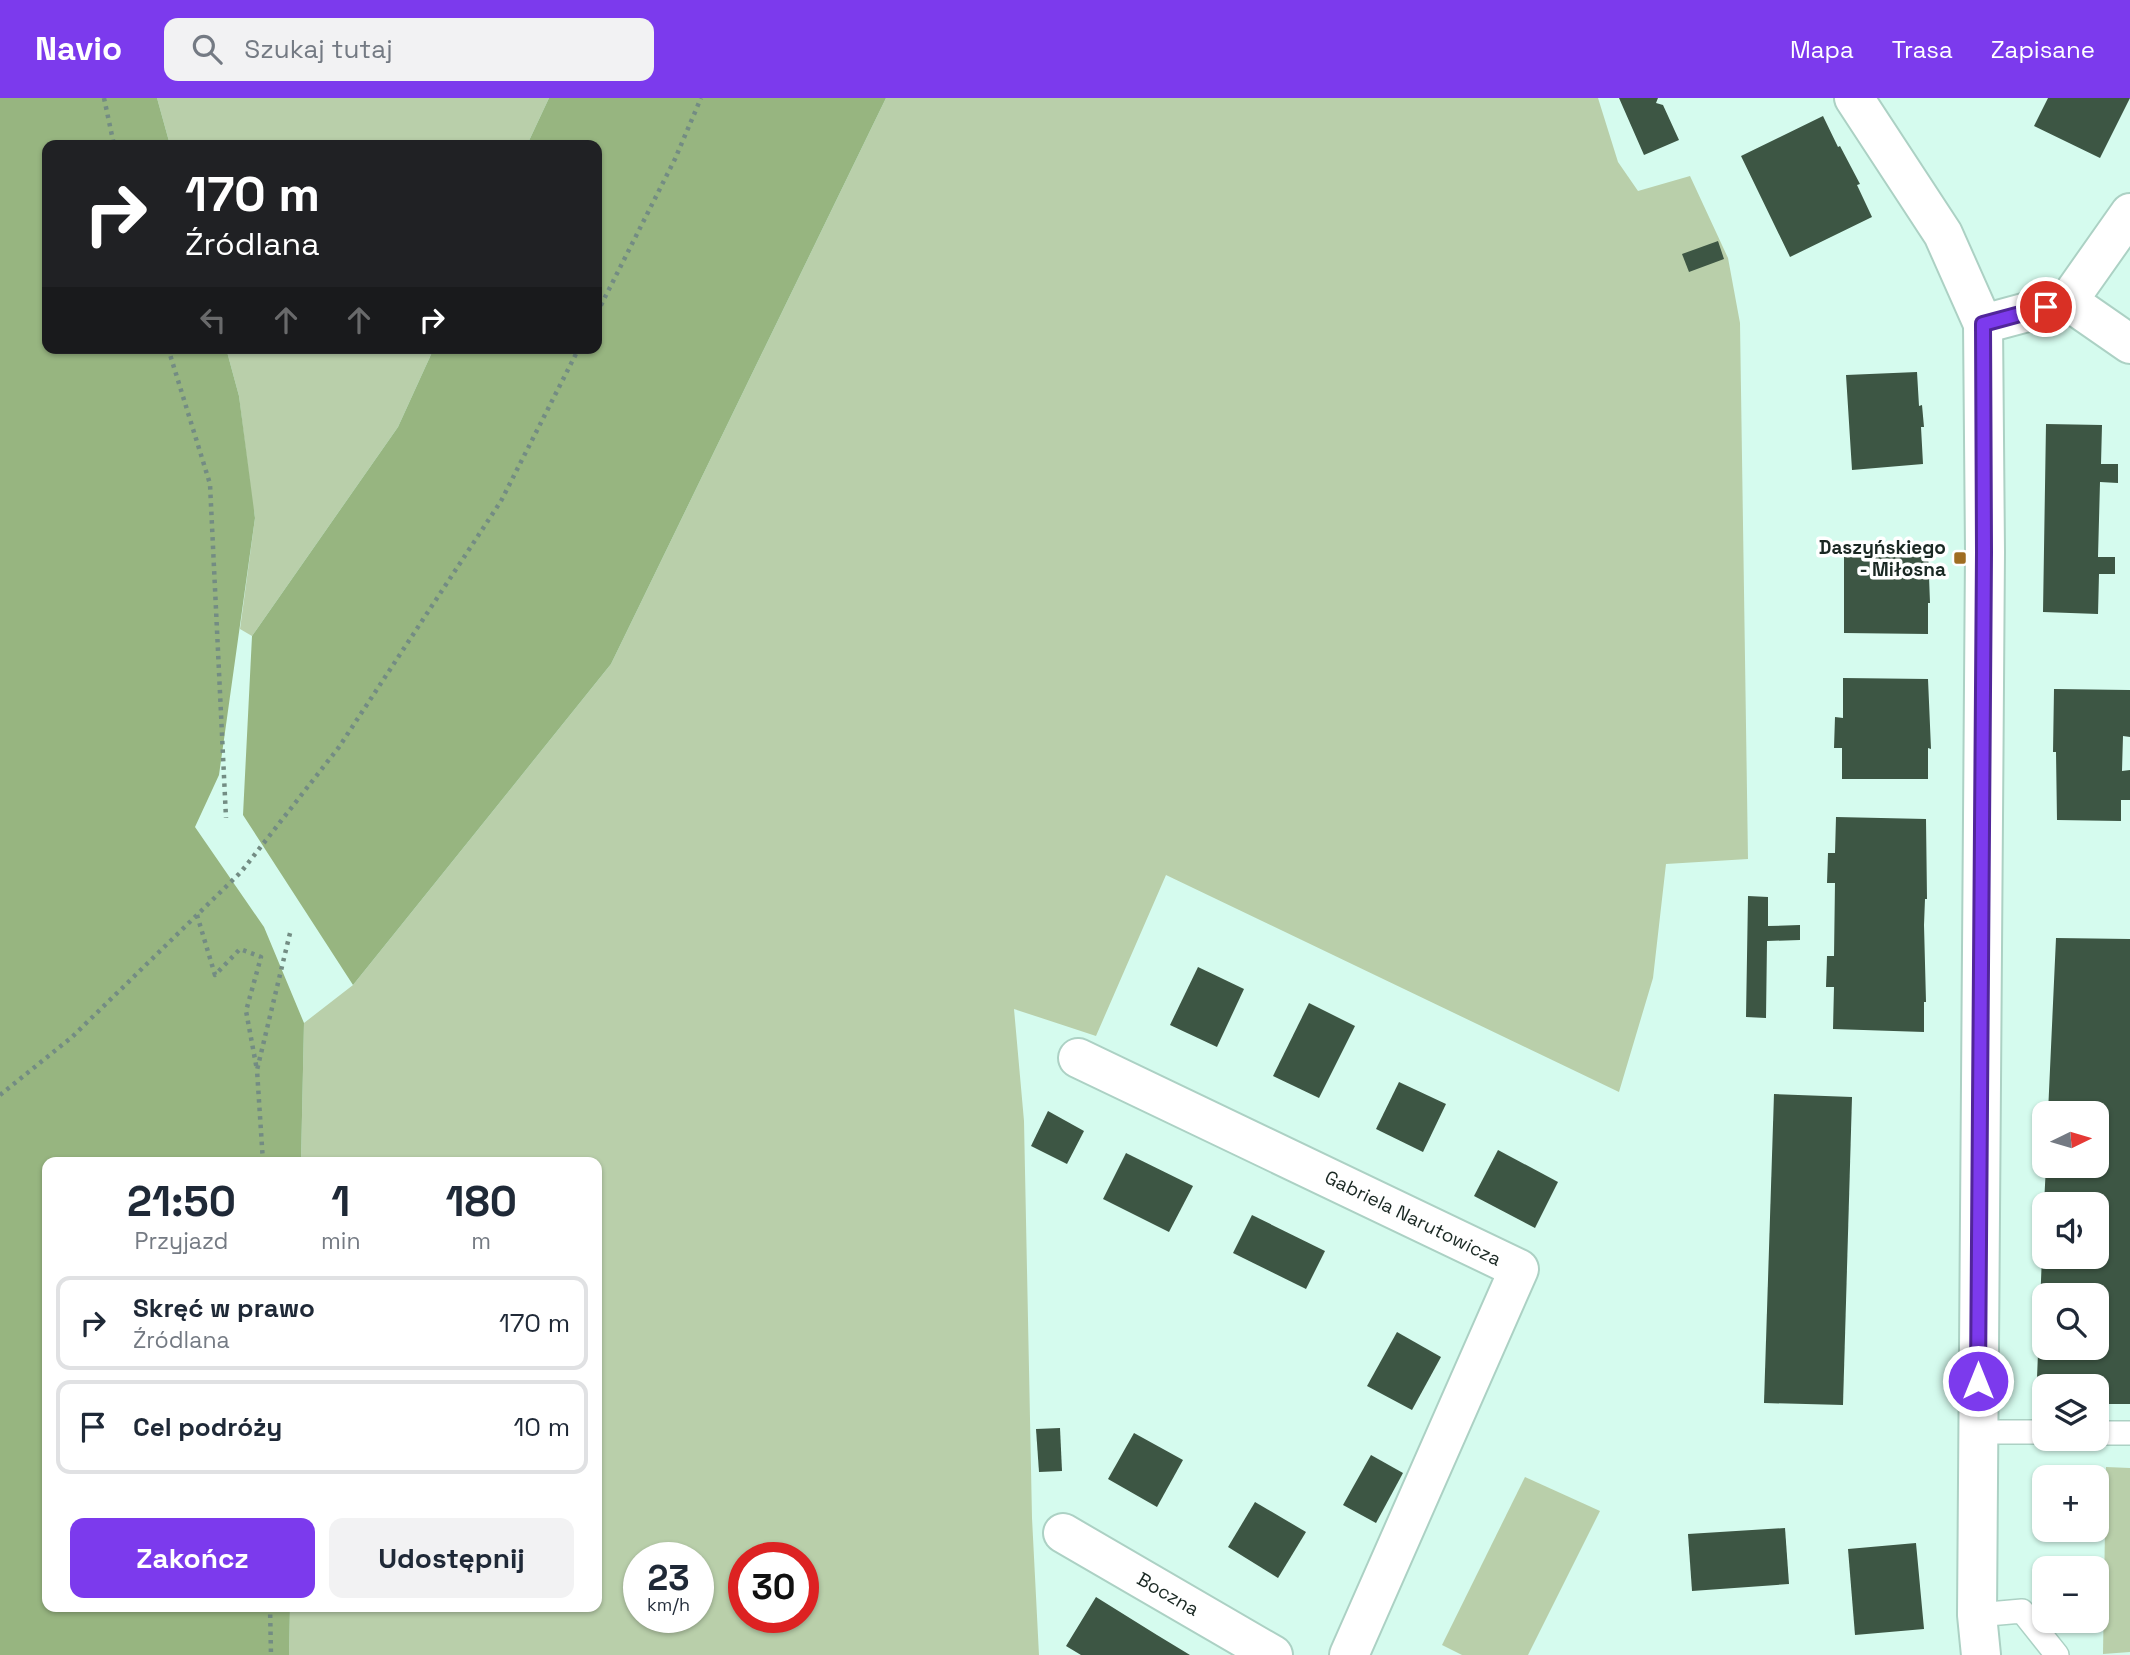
<!DOCTYPE html>
<html lang="pl">
<head>
<meta charset="utf-8">
<style>
  body { margin:0; font-family:"Space Grotesk",sans-serif; background:#f2f2f3; color:#1f2937; height:100vh; display:flex; flex-direction:column; font-size:26px; white-space:nowrap }
  * { box-sizing:border-box; margin:0 }
  p { font-size:23px; color:#747a83 }
  .icon { flex:none; width:38px; height:38px; fill:none; stroke:currentColor; stroke-width:2; stroke-linecap:round; stroke-linejoin:round }
  .map { position:relative; flex:1; overflow:hidden }
  .drawer { position:absolute; left:42px; top:1059px; width:560px; height:455px; display:flex; flex-direction:column; background:#fff; border-radius:14px; box-shadow:0 2px 5px #0004 }
  .drawer>* { flex:none }
  .banner { position:absolute; left:42px; top:42px; width:560px; height:214px; border-radius:14px; box-shadow:0 2px 5px #0004; background:#202124; color:#fff; overflow:hidden }
  .needle { width:46px; rotate:85deg }
  .buttons { position:absolute; left:2032px; top:1003px; display:grid; gap:14px }
  .buttons a { display:grid; place-items:center; width:77px; height:77px; border-radius:14px; background:#fff; box-shadow:0 2px 5px #0004; font-size:35px }
  .speed { position:absolute; left:623px; top:1444px; display:flex; gap:14px; font-size:35px; font-weight:700; text-align:center }
  .speed>* { display:grid; place-content:center; width:91px; height:91px; border-radius:50%; background:#fff; box-shadow:0 2px 5px #0004; line-height:1 }
  .speed small { font-size:18px; font-weight:400 }
  .speed .limit { border:10px solid #d22; background:#fff; color:#111 }
  .pin { position:absolute; display:grid; place-items:center; width:60px; height:60px; color:#fff; margin:-30px; border:4px solid #fff; border-radius:50%; box-shadow:0 2px 7px #0007 }
  .me { position:absolute; width:77px; margin:-38px; rotate:0deg; stroke-linejoin:round; filter:drop-shadow(0 0 5px #0008) }
  .turn { display:flex; align-items:center; gap:24px; height:147px; padding:0 28px; font-size:32px }
  .turn .icon { width:91px; height:91px; stroke-width:2.5 }
  .turn b { display:block; font-size:49px; line-height:60px }
  .lanes { display:flex; align-items:center; height:66px; padding:0 28px; background:#0003; justify-content:center; gap:35px; direction:ltr }
  .lanes .off { opacity:.35 }
  .eta { display:flex; justify-content:space-evenly; align-items:center; height:119px; text-align:center }
  .eta b { font-size:42px; font-weight:800; line-height:49px }
  .button { display:flex; gap:14px; margin-top:auto; padding:14px 28px }
  .button a { flex:1; height:80px; border-radius:14px; background:#7c3aed; color:#fff; font-size:28px; font-weight:800; line-height:80px; text-align:center }
  .button a+a { background:#f2f2f3; color:#1f2937 }
  ul { padding:0; list-style:none }
  li { display:flex; align-items:center; gap:21px; height:94px; margin:0 14px 10px; padding:0 14px; border:4px solid #e0e1e3; border-radius:14px }
  li div { flex:1 }
  li b { display:block; font-size:26px }
  li em { font-style:normal }
  header { display:flex; align-items:center; gap:42px; box-sizing:border-box; height:98px; padding:0 35px; background:#7c3aed; color:#fff }
  header strong { font-size:33px }
  nav { display:flex; gap:38px; margin-inline-start:auto; font-size:24px }
  .search { width:490px; height:63px; background:#f2f2f3; display:flex; align-items:center; gap:18px; box-sizing:border-box; padding:0 24px; border-radius:14px; color:#747a83; font-size:26px }
  .map>svg:first-child { display:block }
</style>
</head>
<body>
<header>
<strong>Navio</strong>
<div class="search"><svg class="icon" aria-label="search" viewBox="0 0 24 24"><circle cx="10" cy="10" r="6"/><path d="M15 15l6 6"/></svg>Szukaj tutaj</div>
<nav><a>Mapa</a><a>Trasa</a><a>Zapisane</a></nav>
</header>
<div class="map">
<svg width="2130" height="1557" viewBox="0 0 2130 1557">
  <rect width="100%" height="100%" fill="#d5fbee"/>
  <g fill="#b9cfaa" fill-rule="evenodd">
    <polygon points="0,0 47,47 47,250 252,403 239,298 226,250 434,250 398,329 252,538 240,531 255,420 254,413 0,827"/>
    <polygon points="157,0 549,0 527,47 170,47"/>
    <path d="M886,0H1598L1618,64L1638,93L1690,78L1728,160L1740,225L1748,761L1666,766L1653,880L1619,994L1166,777L1096,938L1014,911L1024,1023L1032,1420L1039,1557H289L290,1509L597,1508V1064H301L304,925L353,887L611,566ZM639,1460H698V1519H639ZM744,1460H803V1519H744Z"/>
    <polygon points="2106,1369 2130,1370 2130,1554 2103,1556"/>
    <polygon points="1525,1379 1600,1413 1528,1557 1462,1557 1442,1547"/>
  </g>
  <g fill="#97b580">
    <polygon points="0,0 157,0 170,47 47,47 47,250 226,250 239,298 255,420 219,677 195,729 264,829 304,925 301,1064 47,1064 47,1508 290,1509 289,1557 0,1557"/>
    <polygon points="549,0 886,0 611,566 353,887 243,717 252,538 398,329 434,250 597,250 597,47 527,47"/>
  </g>
  <g fill="#3d5644" fill-rule="evenodd">
    <polygon points="1619,0 1658,0 1656,5 1663,7 1679,42 1644,57"/>
    <polygon points="2048,0 2130,0 2100,60 2034,28"/>
    <polygon points="1823,18 1838,49 1840,48 1860,86 1857,87 1872,119 1790,159 1741,58"/>
    <polygon points="1718,143 1724,161 1689,174 1682,156"/>
    <polygon points="1917,274 1919,308 1922,307 1924,329 1921,329 1923,366 1852,372 1846,277"/>
    <polygon points="2046,326 2102,327 2101,366 2118,366 2118,385 2100,384 2098,459 2115,459 2115,476 2099,476 2098,516 2043,514"/>
    <polygon points="1876,446 1896,446 1896,451 1928,452 1930,505 1928,505 1928,536 1844,535 1844,452 1876,451"/>
    <polygon points="1843,580 1928,581 1931,651 1928,650 1928,681 1842,681 1842,650 1834,650 1835,619 1843,620"/>
    <polygon points="2054,591 2130,592 2130,639 2123,638 2122,673 2130,672 2130,702 2121,702 2121,723 2057,722 2056,654 2053,654"/>
    <polygon points="1836,719 1926,721 1927,801 1925,801 1924,827 1926,904 1924,904 1924,934 1833,931 1834,889 1826,889 1827,858 1834,858 1835,785 1827,785 1828,755 1835,755"/>
    <polygon points="1748,798 1768,799 1768,828 1800,827 1800,842 1767,843 1766,920 1746,919"/>
    <path d="M2056,840L2130,841V1306H2096V1288H2044V1304H2036L2042,1158H2096V1106H2044L2046,1068H2096V1015H2048ZM2044,1197H2096V1250H2044Z"/>
    <polygon points="1198,869 1244,891 1217,949 1170,927"/>
    <polygon points="1309,905 1355,928 1319,1000 1273,978"/>
    <polygon points="1399,984 1446,1006 1423,1054 1376,1031"/>
    <polygon points="1774,996 1852,999 1843,1307 1764,1305"/>
    <polygon points="1048,1013 1084,1033 1067,1066 1031,1048"/>
    <polygon points="1498,1052 1558,1084 1535,1130 1474,1098"/>
    <polygon points="1126,1055 1193,1088 1169,1134 1103,1101"/>
    <polygon points="1252,1117 1325,1153 1306,1191 1233,1155"/>
    <polygon points="1397,1234 1441,1259 1412,1312 1367,1288"/>
    <polygon points="1060,1330 1062,1373 1039,1374 1036,1331"/>
    <polygon points="1134,1335 1183,1362 1157,1409 1108,1381"/>
    <polygon points="1371,1357 1403,1375 1376,1425 1343,1407"/>
    <polygon points="1255,1404 1306,1434 1278,1480 1228,1449"/>
    <polygon points="1785,1430 1789,1486 1692,1493 1688,1436"/>
    <polygon points="1916,1445 1924,1531 1855,1537 1848,1451"/>
    <polygon points="1096,1499 1157,1537 1190,1557 1081,1557 1066,1548"/>
  </g>
  <g fill="none" stroke-linecap="round" stroke-linejoin="round">
    <defs>
      <g id="service">
        <polyline points="1978,1334 2044,1334"/>
        <polyline points="2096,1335 2130,1335"/>
        <polyline points="1977,1517 2022,1513 2057,1557"/>
      </g>
      <g id="minor">
        <polyline points="1854,0 1943,136 1983,226 1985,454 1977,1517 1981,1557"/>
        <polyline points="2068,203 2130,246"/>
        <polyline points="1983,226 2068,203 2130,115"/>
        <polyline points="1078,960 1519,1171 1349,1557"/>
        <polyline points="1063,1435 1273,1557"/>
      </g>
    </defs>
    <use href="#service" stroke="#acd1c4" stroke-width="26"/>
    <use href="#minor" stroke="#acd1c4" stroke-width="42"/>
    <g stroke="#738c83" stroke-width="4.5" stroke-dasharray="3.5 5" stroke-linecap="butt">
      <polyline points="104,0 114,47"/>
      <polyline points="597,215 675,61 701,0"/>
      <polyline points="168,250 210,386 226,720"/>
      <polyline points="197,817 215,877 240,851 261,859 246,913 257,972"/>
      <polyline points="0,997 72,939 241,774 339,649 501,403 579,250"/>
      <polyline points="263,1064 257,972 291,831"/>
      <polyline points="270,1508 271,1557"/>
    </g>
    <use href="#service" stroke="#fff" stroke-width="23"/>
    <use href="#minor" stroke="#fff" stroke-width="38"/>
  </g>
  <g fill="none" stroke-linecap="round" stroke-linejoin="round">
    <defs>
      <polyline id="route" points="1978,1283 1984,454 1983,226 2046,209"/>
    </defs>
    <use href="#route" stroke="#51269a" stroke-width="18"/>
    <use href="#route" stroke="#7c3aed" stroke-width="12"/>
  </g>
  <rect fill="#9f6d22" stroke="#fff" stroke-width="2.5" x="1953" y="453" width="14" height="14" rx="3.5"/>
  <g text-anchor="middle" dominant-baseline="central" stroke-width="7" stroke-linejoin="round" paint-order="stroke">
    <g font-size="19" font-weight="bold" fill="#1a2823" stroke="#fff" text-anchor="end">
      <text x="1946" y="449">Daszyńskiego<tspan x="1946" dy="22">- Miłosna</tspan></text>
    </g>
    <g font-size="19" fill="#1a2823" stroke="#fff">
      <text transform="translate(1413 1120) rotate(26)">Gabriela Narutowicza</text>
      <text transform="translate(1168 1496) rotate(30)">Boczna</text>
    </g>
  </g>
</svg>
<div class="buttons">
<a><svg class="needle" viewBox="-14 -14 28 28"><path d="M0-13l5 13h-10z" fill="#e53935"/><path d="M0 13l5-13h-10z" fill="#747a83"/></svg></a>
<a><svg class="icon" aria-label="sound" viewBox="0 0 24 24"><path d="M4 9h4l5-4v14l-5-4H4zM17 9q2 3 0 6"/></svg></a>
<a><svg class="icon" aria-label="search" viewBox="0 0 24 24"><circle cx="10" cy="10" r="6"/><path d="M15 15l6 6"/></svg></a>
<a><svg class="icon" aria-label="layers" viewBox="0 0 24 24"><path d="M12 4l9 5-9 5-9-5zM3 14l9 5 9-5"/></svg></a>
<a>+</a>
<a>−</a>
</div>
<div class="speed"><div>23<small>km/h</small></div><div class="limit">30</div></div>
<div class="pin" style="left:2046px;top:209px;background:#d93025"><svg class="icon" aria-label="arrive" viewBox="0 0 24 24"><path d="M6 21V4h12l-3 4 3 4H6"/></svg></div>
<svg class="me" style="left:1978px;top:1283px" viewBox="-20 -20 40 40"><circle r="17" fill="#7c3aed" stroke="#fff" stroke-width="3"/><path d="M0-11L8 9 0 5-8 9z" fill="#fff"/></svg>
<div class="banner">
<div class="turn"><svg class="icon" aria-label="right" viewBox="0 0 24 24"><path d="M7 20v-9h11M14 6l5 5-5 5"/></svg><div><b>170 m</b>Źródlana</div></div>
<div class="lanes"><svg class="icon off" aria-label="left" viewBox="0 0 24 24"><path d="M17 20v-9H6M10 6l-5 5 5 5"/></svg><svg class="icon off" aria-label="ahead" viewBox="0 0 24 24"><path d="M12 20V5M6 11l6-6 6 6"/></svg><svg class="icon off" aria-label="ahead" viewBox="0 0 24 24"><path d="M12 20V5M6 11l6-6 6 6"/></svg><svg class="icon" aria-label="right" viewBox="0 0 24 24"><path d="M7 20v-9h11M14 6l5 5-5 5"/></svg></div>
</div>
<section class="drawer">
<div class="eta">
<div><b>21:50</b><p>Przyjazd</p></div>
<div><b>1</b><p>min</p></div>
<div><b>180</b><p>m</p></div>
</div>
<ul>
<li><svg class="icon" aria-label="right" viewBox="0 0 24 24"><path d="M7 20v-9h11M14 6l5 5-5 5"/></svg><div><b>Skręć w prawo</b><p>Źródlana</p></div><em>170 m</em></li>
<li><svg class="icon" aria-label="arrive" viewBox="0 0 24 24"><path d="M6 21V4h12l-3 4 3 4H6"/></svg><div><b>Cel podróży</b></div><em>10 m</em></li>
</ul>
<div class="button"><a>Zakończ</a><a>Udostępnij</a></div>
</section>
</div>
</body>
</html>
